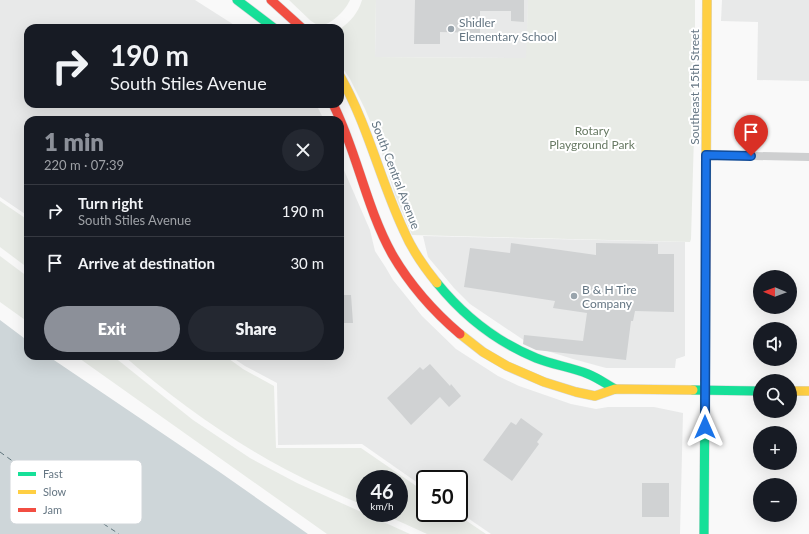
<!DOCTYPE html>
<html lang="en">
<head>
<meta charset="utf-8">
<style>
  body { margin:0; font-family:Lato,sans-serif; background:#242831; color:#f1f3f6; height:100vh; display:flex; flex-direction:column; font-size:15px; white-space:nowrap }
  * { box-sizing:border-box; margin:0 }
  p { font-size:13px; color:#9ea1a6 }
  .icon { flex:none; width:22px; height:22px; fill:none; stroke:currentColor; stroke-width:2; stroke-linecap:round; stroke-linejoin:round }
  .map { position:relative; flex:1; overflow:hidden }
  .side { position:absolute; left:24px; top:116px; width:320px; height:244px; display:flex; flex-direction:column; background:#171b24; border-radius:12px; box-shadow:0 4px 16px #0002 }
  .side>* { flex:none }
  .top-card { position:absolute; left:24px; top:24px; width:320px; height:84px; border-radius:12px; box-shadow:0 4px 16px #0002; background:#171b24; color:#f1f3f6; overflow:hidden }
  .needle { width:26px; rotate:271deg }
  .buttons { position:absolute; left:753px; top:270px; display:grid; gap:8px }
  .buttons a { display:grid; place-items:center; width:44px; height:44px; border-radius:50%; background:#171b24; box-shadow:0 4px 16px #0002; font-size:20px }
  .speed { position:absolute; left:356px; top:470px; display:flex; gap:8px; font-size:20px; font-weight:700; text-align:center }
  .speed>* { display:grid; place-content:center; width:52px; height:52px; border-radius:50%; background:#171b24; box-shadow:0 4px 16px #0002; line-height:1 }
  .speed small { font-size:10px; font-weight:400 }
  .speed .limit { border:2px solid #111; border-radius:6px; background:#fff; color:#111 }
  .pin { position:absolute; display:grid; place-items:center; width:34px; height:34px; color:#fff; margin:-41px -17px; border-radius:50% 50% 50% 0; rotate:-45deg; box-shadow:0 0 4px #0007 }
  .pin .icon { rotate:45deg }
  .me { position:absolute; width:44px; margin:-22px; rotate:0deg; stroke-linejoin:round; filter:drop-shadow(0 0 3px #0008) }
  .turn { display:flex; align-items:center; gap:14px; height:84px; padding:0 20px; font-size:18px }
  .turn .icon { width:52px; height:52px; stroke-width:2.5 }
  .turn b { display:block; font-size:28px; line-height:34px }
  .round { display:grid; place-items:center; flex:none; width:42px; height:42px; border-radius:21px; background:#242831 }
  .overview { display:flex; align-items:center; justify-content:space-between; height:68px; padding:0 20px }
  h1 { font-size:24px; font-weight:800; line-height:30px; color:#8c9099 }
  .action { display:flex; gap:8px; margin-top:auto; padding:8px 20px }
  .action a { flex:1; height:46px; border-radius:24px; background:#8c9099; color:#fff; font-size:16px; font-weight:800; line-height:46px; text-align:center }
  .action a+a { background:#242831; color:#f1f3f6 }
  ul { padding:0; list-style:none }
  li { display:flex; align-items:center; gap:12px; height:52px; padding:0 20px; border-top:1px solid #363941 }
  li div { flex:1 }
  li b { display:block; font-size:15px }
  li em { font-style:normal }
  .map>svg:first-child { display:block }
</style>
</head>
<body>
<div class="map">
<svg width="809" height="534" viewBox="0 0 809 534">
  <rect width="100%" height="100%" fill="#f9f9f9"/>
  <g fill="#e8e9e9">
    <polygon points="0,0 195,0 239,28 28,28 28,104 316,104 324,120 28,120 28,216 0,197"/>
    <polygon points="376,0 528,0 527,58 375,57"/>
    <polygon points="722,0 809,0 809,81 757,80 758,22 721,21"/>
    <polygon points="340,161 370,230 375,251 386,268 393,280 422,316 456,349 498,376 519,386 571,404 596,409 608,407 654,407 683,413 680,534 491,534 459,512 459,479 425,479 425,488 362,444 278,445 277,383 245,366 230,356 340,356"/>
    <polygon points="423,236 685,242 685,356 676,359 675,368 606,368 573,359 544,350 525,341 470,304 454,288 428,257"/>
  </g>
  <g fill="#e8ebe6">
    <path d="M289,0H350C345,11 331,25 319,26L311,21Z"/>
    <path d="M362,0H376L375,57L526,58L528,0H695V101L691,239L690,242L412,235L395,195L378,140L365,109L350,79L340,64V29C351,21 358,13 362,0Z"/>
    <polygon points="0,201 28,220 28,268 0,247"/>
    <polygon points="0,256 28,277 28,322 0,302"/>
    <polygon points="76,356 113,356 193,420 250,458 297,483 410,534 327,534"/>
    <path d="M124,356H225L243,369L274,386L276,448H361L425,492V513H455L486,534H427L381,513H399V479H365V506C338,494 311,483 285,469C227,438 173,399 124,356Z"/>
  </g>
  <polygon fill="#ced6d9" points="0,320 28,341 28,356 48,356 221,473 308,534 0,534"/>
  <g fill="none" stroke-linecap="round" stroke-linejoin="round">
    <polyline stroke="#60757c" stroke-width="1" stroke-dasharray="5 4" stroke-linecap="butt" points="0,452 64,498 119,534"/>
  </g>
  <g fill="#d0d2d3">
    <polygon points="415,0 524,0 524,22 511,21 511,11 480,11 480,33 440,32 440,44 414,44"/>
    <polygon points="511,243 596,255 596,243 658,244 658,254 674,254 674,312 635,311 633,321 631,321 626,360 536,350 523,344 524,335 583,341 587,313 553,308 555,301 464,287 470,248 510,253"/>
    <polygon points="340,295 351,295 353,323 340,323"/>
    <polygon points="430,364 450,386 451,384 461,396 449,407 440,397 411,425 387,398 420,367 423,370"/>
    <polygon points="521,418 543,434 537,442 539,444 512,481 483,460 511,422 516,425"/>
    <rect x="642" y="483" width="27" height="34"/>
  </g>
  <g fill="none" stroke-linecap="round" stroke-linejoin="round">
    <defs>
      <g id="fast">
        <polyline points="237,0 274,28"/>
        <path d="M437,283C463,315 497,342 536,358C553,365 571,367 588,374C598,378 606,384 615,389"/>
        <polyline points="693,390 760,391"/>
        <polyline points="704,534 705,380"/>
      </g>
      <g id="slow">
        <path d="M340,76C368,125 380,180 404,231C412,250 424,267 437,283"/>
        <polyline points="706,193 707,0"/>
        <polyline points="460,334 483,352 507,366 544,382 576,392 595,396 615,389 693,390"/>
        <polyline points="790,391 809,391"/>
      </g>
      <g id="jam">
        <polyline points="271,0 302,28"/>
        <path d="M333,104C357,152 366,207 392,254C410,285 433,311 460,334"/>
        <polyline points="705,380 706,193"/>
      </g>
    </defs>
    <use href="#fast" stroke="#d5d6d7" stroke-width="10"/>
    <use href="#slow" stroke="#d5d6d7" stroke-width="10"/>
    <use href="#jam" stroke="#d5d6d7" stroke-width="10"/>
    <polyline stroke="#cecfd0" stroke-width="8" points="706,155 809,157"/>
    <use href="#fast" stroke="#16e098" stroke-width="9"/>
    <use href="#slow" stroke="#ffcf43" stroke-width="9"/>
    <use href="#jam" stroke="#f24e42" stroke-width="9"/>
  </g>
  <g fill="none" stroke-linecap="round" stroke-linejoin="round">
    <defs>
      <polyline id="route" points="705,427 706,155 751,156"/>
    </defs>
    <use href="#route" stroke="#114b97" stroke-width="10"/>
    <use href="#route" stroke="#1a73e8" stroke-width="7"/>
  </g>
  <g fill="#99a4ac" stroke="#fff" stroke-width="1.5">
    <circle cx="451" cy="29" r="4"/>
    <circle cx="574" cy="296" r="4"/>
  </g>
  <g text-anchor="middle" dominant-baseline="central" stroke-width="4" stroke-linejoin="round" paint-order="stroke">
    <g font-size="12" fill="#657683" stroke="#fff" text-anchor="start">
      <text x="459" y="22">Shidler<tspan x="459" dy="14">Elementary School</tspan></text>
      <text x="582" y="289">B &amp; H Tire<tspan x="582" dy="14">Company</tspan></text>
    </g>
    <g font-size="12" fill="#657683" stroke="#fff">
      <text transform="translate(694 87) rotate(-90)">Southeast 15th Street</text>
      <text transform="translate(396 175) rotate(69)">South Central Avenue</text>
    </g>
    <g font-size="12" fill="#687a64" stroke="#fff">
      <text x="592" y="130">Rotary<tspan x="592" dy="14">Playground Park</tspan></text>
    </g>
  </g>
  <rect x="10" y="460" width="132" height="64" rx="6" fill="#fff" stroke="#d1d6da" stroke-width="1"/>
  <rect x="18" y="472" width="18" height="4" fill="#16e098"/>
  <rect x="18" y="490" width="18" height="4" fill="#ffcf43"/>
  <rect x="18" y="508" width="18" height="4" fill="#f24e42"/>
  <g font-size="11" fill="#657683">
    <text x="43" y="478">Fast</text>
    <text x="43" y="496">Slow</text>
    <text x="43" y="514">Jam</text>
  </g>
</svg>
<div class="buttons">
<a><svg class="needle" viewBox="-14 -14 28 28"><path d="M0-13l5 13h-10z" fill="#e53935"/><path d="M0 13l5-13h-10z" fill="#9ea1a6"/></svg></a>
<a><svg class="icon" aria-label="sound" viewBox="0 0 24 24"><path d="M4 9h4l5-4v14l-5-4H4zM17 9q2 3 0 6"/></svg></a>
<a><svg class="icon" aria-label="search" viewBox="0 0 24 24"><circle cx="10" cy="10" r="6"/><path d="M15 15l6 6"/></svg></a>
<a>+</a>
<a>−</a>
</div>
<div class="speed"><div>46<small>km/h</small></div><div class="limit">50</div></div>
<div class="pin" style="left:751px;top:156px;background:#d93025"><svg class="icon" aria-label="arrive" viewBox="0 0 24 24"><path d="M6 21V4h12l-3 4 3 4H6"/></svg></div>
<svg class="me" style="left:705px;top:427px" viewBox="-20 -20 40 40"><path d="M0-17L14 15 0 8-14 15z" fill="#1a73e8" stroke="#fff" stroke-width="4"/></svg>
<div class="top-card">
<div class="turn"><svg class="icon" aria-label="right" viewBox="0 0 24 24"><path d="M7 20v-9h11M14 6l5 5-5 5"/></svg><div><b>190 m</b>South Stiles Avenue</div></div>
</div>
<section class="side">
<div class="overview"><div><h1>1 min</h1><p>220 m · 07:39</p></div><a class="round"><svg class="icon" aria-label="close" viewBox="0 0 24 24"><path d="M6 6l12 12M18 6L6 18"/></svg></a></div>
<ul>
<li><svg class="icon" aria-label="right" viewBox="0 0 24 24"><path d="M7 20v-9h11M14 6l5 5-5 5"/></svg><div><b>Turn right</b><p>South Stiles Avenue</p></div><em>190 m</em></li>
<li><svg class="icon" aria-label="arrive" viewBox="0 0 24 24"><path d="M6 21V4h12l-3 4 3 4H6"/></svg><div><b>Arrive at destination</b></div><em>30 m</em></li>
</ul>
<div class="action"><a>Exit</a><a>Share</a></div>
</section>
</div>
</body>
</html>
